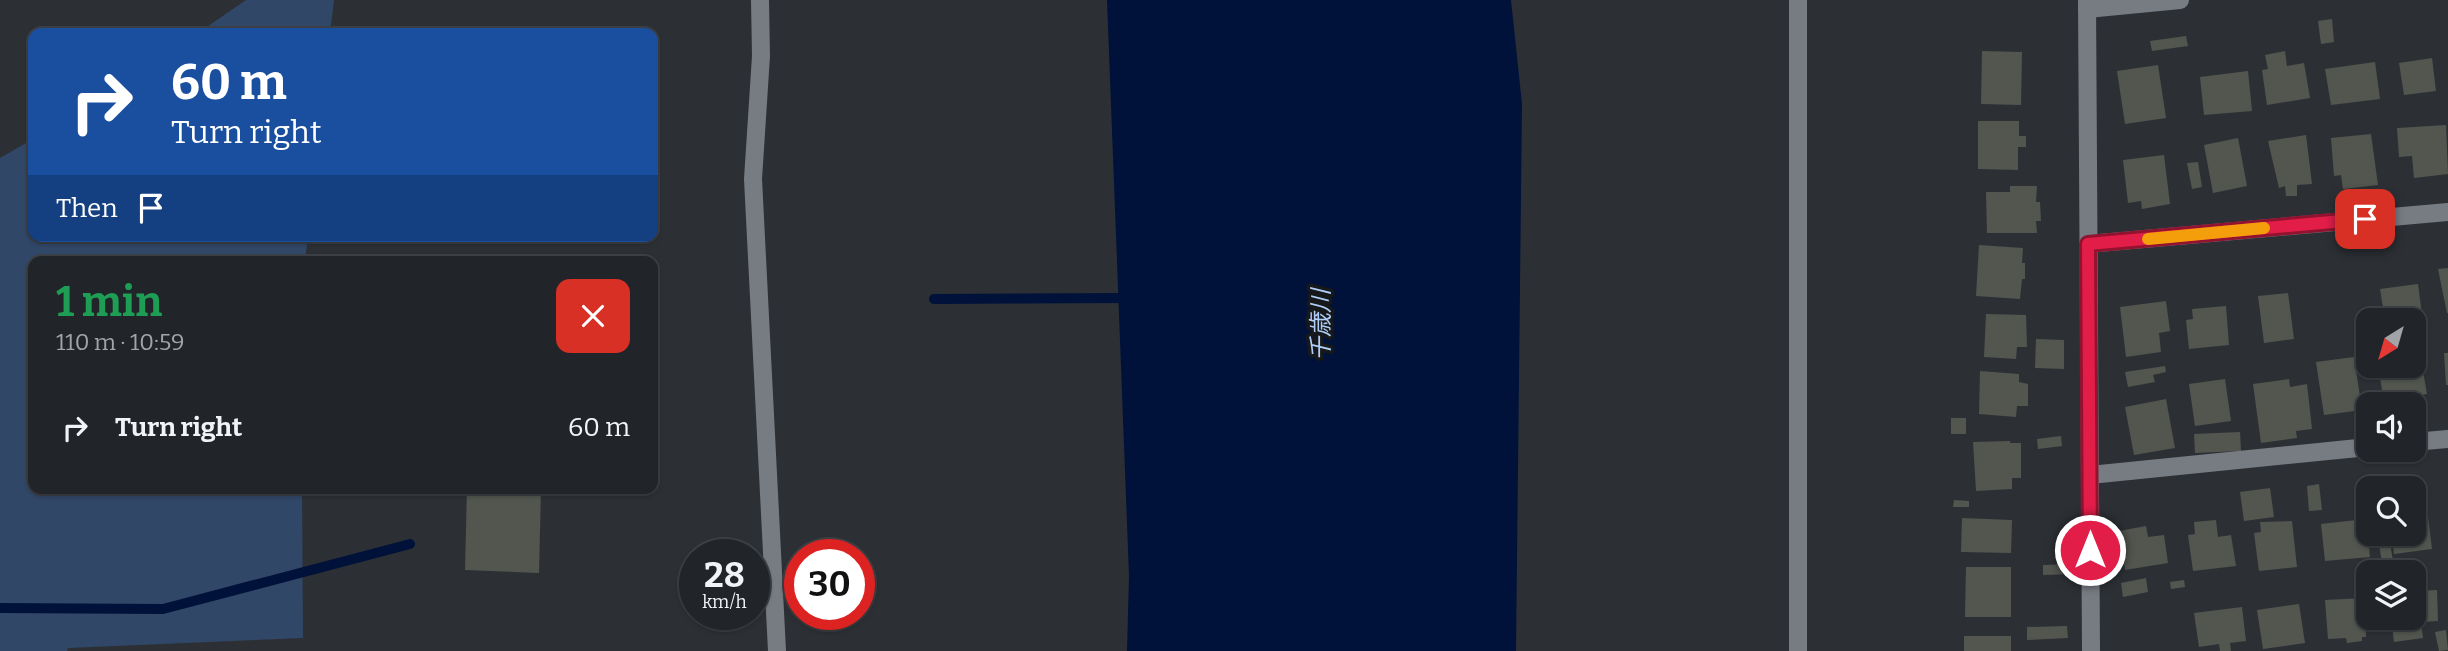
<!DOCTYPE html>
<html lang="en">
<head>
<meta charset="utf-8">
<style>
  body { margin:0; font-family:Bitter,"Noto Sans JP",serif; background:#2d3034; color:#f1f3f6; height:100vh; display:flex; flex-direction:column; font-size:26px; white-space:nowrap }
  * { box-sizing:border-box; margin:0 }
  p { font-size:23px; color:#a2a4a8 }
  .icon { flex:none; width:38px; height:38px; fill:none; stroke:currentColor; stroke-width:2; stroke-linecap:round; stroke-linejoin:round }
  .map { position:relative; flex:1; overflow:hidden }
  .details { position:absolute; left:28px; top:256px; width:630px; height:238px; display:flex; flex-direction:column; background:#212428; border-radius:14px; box-shadow:0 2px 5px #0004,0 0 0 2px #3e4145 }
  .details>* { flex:none }
  .hud { position:absolute; left:28px; top:28px; width:630px; height:214px; border-radius:14px; box-shadow:0 2px 5px #0004,0 0 0 2px #3e4145; background:#1a4fa0; color:#fff; overflow:hidden }
  .needle { width:46px; rotate:217deg }
  .tools { position:absolute; left:2356px; top:308px; display:grid; gap:14px }
  .tools a { display:grid; place-items:center; width:70px; height:70px; border-radius:14px; background:#212428; box-shadow:0 2px 5px #0004,0 0 0 2px #3e4145; font-size:35px }
  .speed { position:absolute; left:679px; top:539px; display:flex; gap:14px; font-size:35px; font-weight:700; text-align:center }
  .speed>* { display:grid; place-content:center; width:91px; height:91px; border-radius:50%; background:#212428; box-shadow:0 2px 5px #0004,0 0 0 2px #3e4145; line-height:1 }
  .speed small { font-size:18px; font-weight:400 }
  .speed .limit { border:10px solid #d22; background:#fff; color:#111 }
  .pin { position:absolute; display:grid; place-items:center; width:60px; height:60px; color:#fff; margin:-30px; border-radius:14px; box-shadow:0 4px 10px #0006 }
  .me { position:absolute; width:77px; margin:-38px; rotate:0deg; stroke-linejoin:round; filter:drop-shadow(0 0 5px #0008) }
  .turn { display:flex; align-items:center; gap:24px; height:147px; padding:0 28px; font-size:32px }
  .turn .icon { width:91px; height:91px; stroke-width:2.5 }
  .turn b { display:block; font-size:49px; line-height:60px }
  .then { display:flex; align-items:center; height:66px; padding:0 28px; background:#0003; gap:14px; font-size:26px }
  .round { display:grid; place-items:center; flex:none; width:74px; height:74px; border-radius:14px; background:#2d3034 }
  .headline { display:flex; align-items:center; justify-content:space-between; height:119px; padding:0 28px }
  h1 { font-size:42px; font-weight:700; line-height:52px; color:#1e9e55 }
  ul { padding:0; list-style:none }
  li { display:flex; align-items:center; gap:21px; height:105px; padding:0 28px }
  li div { flex:1 }
  li b { display:block; font-size:26px }
  li em { font-style:normal }
  .map>svg:first-child { display:block }
</style>
</head>
<body>
<div class="map">
<svg width="2448" height="651" viewBox="0 0 2448 651">
  <rect width="100%" height="100%" fill="#2c3035"/>
  <g fill="#314767">
    <polygon points="246,0 334,0 330,33 198,33"/>
    <polygon points="33,139 33,236 308,236 305,261 33,261 33,488 302,488 303,638 68,648 67,651 0,651 0,158"/>
  </g>
  <polygon fill="#00123a" points="1107,0 1511,0 1522,104 1516,651 1127,651 1129,576"/>
  <g fill="none" stroke-linecap="round" stroke-linejoin="round">
    <g stroke="#00123a" stroke-width="10">
      <polyline points="934,299 1130,298"/>
      <polyline points="0,608 163,609 410,544"/>
    </g>
  </g>
  <g fill="#52564f">
    <polygon points="2332,19 2334,42 2321,44 2318,21"/>
    <polygon points="2186,36 2188,46 2152,51 2150,41"/>
    <polygon points="1982,51 2022,52 2021,105 1981,104"/>
    <polygon points="2285,51 2287,66 2304,63 2310,98 2267,105 2262,70 2268,69 2265,55"/>
    <polygon points="2432,58 2436,91 2404,95 2399,63"/>
    <polygon points="2375,62 2380,99 2331,105 2325,69"/>
    <polygon points="2158,65 2166,118 2125,124 2117,71"/>
    <polygon points="2248,71 2252,111 2204,115 2200,77"/>
    <polygon points="1978,121 2019,121 2019,136 2026,136 2026,147 2018,147 2018,170 1978,169"/>
    <polygon points="2446,125 2448,174 2414,178 2412,156 2399,157 2397,128"/>
    <polygon points="2371,134 2378,185 2343,189 2341,175 2334,176 2331,138"/>
    <polygon points="2306,135 2312,184 2297,185 2297,196 2286,196 2285,186 2279,188 2268,141"/>
    <polygon points="2238,138 2247,186 2213,193 2204,145"/>
    <polygon points="2164,155 2170,204 2142,209 2141,201 2128,203 2123,160"/>
    <polygon points="2198,162 2202,187 2192,189 2187,163"/>
    <polygon points="2010,186 2037,186 2036,202 2040,202 2041,221 2036,221 2037,233 1987,233 1986,192 2010,192"/>
    <polygon points="1979,245 2023,248 2022,263 2025,263 2025,279 2022,279 2020,299 1976,296"/>
    <polygon points="2448,268 2448,313 2447,313 2438,269"/>
    <polygon points="2418,284 2423,322 2413,324 2413,320 2385,320 2380,289"/>
    <polygon points="2288,293 2294,339 2264,343 2258,296"/>
    <polygon points="2166,301 2170,331 2159,333 2161,352 2126,357 2120,307"/>
    <polygon points="2226,306 2229,345 2189,349 2186,320 2193,319 2192,309"/>
    <polygon points="1986,314 2026,315 2027,347 2017,347 2016,359 1984,357"/>
    <polygon points="2036,339 2064,340 2064,369 2035,368"/>
    <polygon points="2444,353 2448,353 2448,385 2446,385"/>
    <polygon points="2354,357 2362,410 2324,415 2316,362"/>
    <polygon points="2421,360 2427,394 2384,401 2378,367 2413,366 2413,361"/>
    <polygon points="2165,366 2166,372 2153,375 2155,382 2128,387 2125,372"/>
    <polygon points="1980,371 2019,374 2019,382 2028,384 2028,406 2017,406 2016,417 1979,414"/>
    <polygon points="2225,379 2231,421 2195,426 2189,384"/>
    <polygon points="2289,379 2290,387 2307,384 2312,429 2296,431 2297,438 2261,443 2253,384"/>
    <polygon points="2166,399 2175,448 2134,455 2125,407"/>
    <rect x="1951" y="418" width="15" height="16"/>
    <polygon points="2240,432 2241,451 2195,453 2194,434"/>
    <polygon points="2061,436 2062,446 2038,449 2037,439"/>
    <polygon points="2010,441 2010,443 2021,443 2021,478 2012,478 2012,489 1976,491 1973,442"/>
    <polygon points="2319,484 2322,510 2309,511 2307,486"/>
    <polygon points="467,488 541,488 539,573 465,570"/>
    <polygon points="2270,488 2274,517 2244,521 2240,492"/>
    <polygon points="1954,500 1969,501 1969,507 1953,507"/>
    <polygon points="2427,509 2432,549 2394,554 2392,534 2413,534 2413,510"/>
    <polygon points="1962,518 2012,520 2011,553 1961,552"/>
    <polygon points="2366,519 2370,557 2325,561 2321,524"/>
    <polygon points="2216,520 2218,537 2231,535 2236,566 2193,571 2188,535 2195,534 2194,522"/>
    <polygon points="2292,521 2297,567 2259,571 2254,533 2261,532 2260,522"/>
    <polygon points="2146,526 2148,537 2164,535 2168,563 2125,570 2119,531"/>
    <polygon points="2390,542 2393,562 2382,563 2379,544"/>
    <polygon points="2073,564 2074,574 2043,575 2043,565"/>
    <polygon points="1966,567 2011,567 2011,617 1965,617"/>
    <polygon points="2146,578 2148,592 2123,597 2121,583"/>
    <polygon points="2184,580 2185,587 2171,589 2170,582"/>
    <polygon points="2437,590 2438,621 2421,622 2423,638 2394,642 2391,618 2413,618 2413,591"/>
    <polygon points="2364,598 2366,637 2362,637 2362,641 2347,643 2346,638 2328,639 2325,600"/>
    <polygon points="2299,604 2305,643 2263,649 2257,610"/>
    <polygon points="2242,607 2246,641 2230,643 2231,651 2220,651 2219,644 2199,647 2194,613"/>
    <polygon points="2067,626 2068,638 2027,640 2027,627"/>
    <polygon points="2446,630 2448,650 2439,651 2435,632"/>
    <rect x="1964" y="636" width="47" height="15"/>
  </g>
  <g fill="none" stroke-linecap="round" stroke-linejoin="round">
    <g stroke="#777c83" stroke-width="18">
      <polyline points="760,0 761,56 753,179 777,651"/>
      <polyline points="2087,0 2091,651"/>
      <polyline points="2087,9 2180,0"/>
      <polyline points="2088,244 2448,212"/>
      <polyline points="2413,442 2448,439"/>
      <polyline points="2090,475 2368,447"/>
      <polyline points="1798,651 1798,0"/>
    </g>
  </g>
  <g fill="none" stroke-linecap="round" stroke-linejoin="round">
    <defs>
      <polyline id="route" points="2090,550 2088,244 2365,219"/>
    </defs>
    <use href="#route" stroke="#92132f" stroke-width="18"/>
    <use href="#route" stroke="#e11d48" stroke-width="12"/>
    <polyline stroke="#f59e0b" stroke-width="12" points="2148,239 2264,228"/>
  </g>
  <g text-anchor="middle" dominant-baseline="central" stroke-width="7" stroke-linejoin="round" paint-order="stroke">
    <g font-size="24" font-style="italic" fill="#b0cdf8" stroke="#16181a">
      <text transform="translate(1321 325) rotate(-90)">千歳川</text>
    </g>
  </g>
</svg>
<div class="tools">
<a><svg class="needle" viewBox="-14 -14 28 28"><path d="M0-13l5 13h-10z" fill="#e53935"/><path d="M0 13l5-13h-10z" fill="#a2a4a8"/></svg></a>
<a><svg class="icon" aria-label="sound" viewBox="0 0 24 24"><path d="M4 9h4l5-4v14l-5-4H4zM17 9q2 3 0 6"/></svg></a>
<a><svg class="icon" aria-label="search" viewBox="0 0 24 24"><circle cx="10" cy="10" r="6"/><path d="M15 15l6 6"/></svg></a>
<a><svg class="icon" aria-label="layers" viewBox="0 0 24 24"><path d="M12 4l9 5-9 5-9-5zM3 14l9 5 9-5"/></svg></a>
</div>
<div class="speed"><div>28<small>km/h</small></div><div class="limit">30</div></div>
<div class="pin" style="left:2365px;top:219px;background:#d93025"><svg class="icon" aria-label="arrive" viewBox="0 0 24 24"><path d="M6 21V4h12l-3 4 3 4H6"/></svg></div>
<svg class="me" style="left:2090px;top:550px" viewBox="-20 -20 40 40"><circle r="17" fill="#e11d48" stroke="#fff" stroke-width="3"/><path d="M0-11L8 9 0 5-8 9z" fill="#fff"/></svg>
<div class="hud">
<div class="turn"><svg class="icon" aria-label="right" viewBox="0 0 24 24"><path d="M7 20v-9h11M14 6l5 5-5 5"/></svg><div><b>60 m</b>Turn right</div></div>
<div class="then">Then<svg class="icon" aria-label="arrive" viewBox="0 0 24 24"><path d="M6 21V4h12l-3 4 3 4H6"/></svg></div>
</div>
<section class="details">
<div class="headline"><div><h1>1 min</h1><p>110 m · 10:59</p></div><a class="round" style="background:#d93025;color:#fff"><svg class="icon" aria-label="close" viewBox="0 0 24 24"><path d="M6 6l12 12M18 6L6 18"/></svg></a></div>
<ul>
<li><svg class="icon" aria-label="right" viewBox="0 0 24 24"><path d="M7 20v-9h11M14 6l5 5-5 5"/></svg><div><b>Turn right</b></div><em>60 m</em></li>
</ul>
</section>
</div>
</body>
</html>
